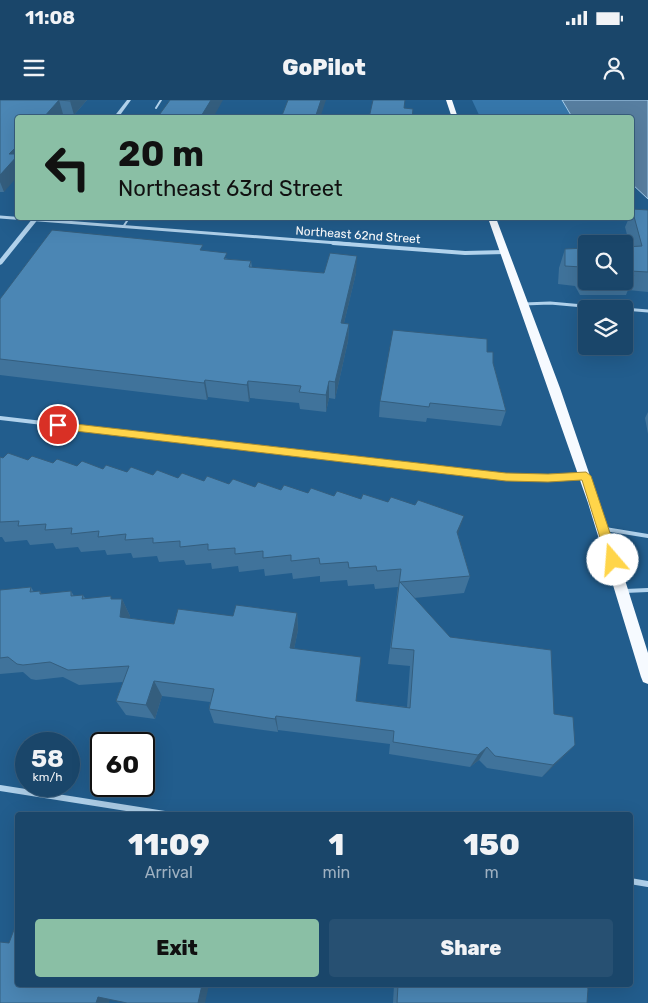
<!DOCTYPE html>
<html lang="en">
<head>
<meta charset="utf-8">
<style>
  body { margin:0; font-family:Rubik,sans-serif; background:#275072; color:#f1f3f6; height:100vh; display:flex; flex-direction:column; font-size:19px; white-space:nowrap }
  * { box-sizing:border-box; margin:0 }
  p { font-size:16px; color:#9fb1c1 }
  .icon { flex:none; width:28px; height:28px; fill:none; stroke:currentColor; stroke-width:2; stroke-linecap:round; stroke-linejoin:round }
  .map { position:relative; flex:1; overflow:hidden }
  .details { position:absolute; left:15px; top:712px; width:618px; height:175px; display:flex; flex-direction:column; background:#1a466a; border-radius:5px; box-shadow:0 5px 20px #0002,0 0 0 1px #385e7e }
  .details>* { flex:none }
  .guide { position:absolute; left:15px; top:15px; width:619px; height:105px; border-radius:5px; box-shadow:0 5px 20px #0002,0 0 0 1px #385e7e; background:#8abfa5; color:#111; overflow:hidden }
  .tools { position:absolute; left:578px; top:135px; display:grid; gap:10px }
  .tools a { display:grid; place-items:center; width:55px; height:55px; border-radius:5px; background:#1a466a; box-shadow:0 5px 20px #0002,0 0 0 1px #385e7e; font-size:25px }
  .speed { position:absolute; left:15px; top:632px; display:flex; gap:10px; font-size:25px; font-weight:700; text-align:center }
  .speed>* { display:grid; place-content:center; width:65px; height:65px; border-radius:50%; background:#1a466a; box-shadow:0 5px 20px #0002,0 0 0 1px #385e7e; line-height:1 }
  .speed small { font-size:12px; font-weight:400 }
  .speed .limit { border:2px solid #111; border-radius:8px; background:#fff; color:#111 }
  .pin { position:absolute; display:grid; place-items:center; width:42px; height:42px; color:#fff; margin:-21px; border:2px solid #fff; border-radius:50%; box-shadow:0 1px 5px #0007 }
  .me { position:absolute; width:55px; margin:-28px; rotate:342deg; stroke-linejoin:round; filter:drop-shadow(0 0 4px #0008) }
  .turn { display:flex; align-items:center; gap:18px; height:105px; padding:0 20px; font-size:22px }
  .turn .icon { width:65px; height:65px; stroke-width:2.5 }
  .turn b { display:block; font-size:35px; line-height:42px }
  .eta { display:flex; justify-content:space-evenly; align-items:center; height:85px; text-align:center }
  .eta b { font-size:30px; font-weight:800; line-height:35px }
  .primary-button { display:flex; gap:10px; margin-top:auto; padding:10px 20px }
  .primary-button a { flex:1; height:58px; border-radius:5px; background:#8abfa5; color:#111; font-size:20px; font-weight:800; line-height:58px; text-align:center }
  .primary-button a+a { background:#275072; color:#f1f3f6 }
  .status { display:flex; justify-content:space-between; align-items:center; height:35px; padding:0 25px; background:#1a466a; direction:ltr }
  .status svg { height:14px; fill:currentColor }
  header { display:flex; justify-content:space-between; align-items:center; height:65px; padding:0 20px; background:#1a466a; font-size:22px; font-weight:800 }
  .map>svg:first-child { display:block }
</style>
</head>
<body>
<div class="status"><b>11:08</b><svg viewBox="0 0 49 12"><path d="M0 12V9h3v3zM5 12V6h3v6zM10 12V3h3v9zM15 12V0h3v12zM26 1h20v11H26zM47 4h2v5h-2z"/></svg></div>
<header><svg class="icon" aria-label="menu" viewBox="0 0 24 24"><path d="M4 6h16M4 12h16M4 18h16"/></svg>GoPilot<svg class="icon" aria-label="person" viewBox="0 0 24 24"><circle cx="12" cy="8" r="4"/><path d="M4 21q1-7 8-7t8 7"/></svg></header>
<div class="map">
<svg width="648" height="903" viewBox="0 0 648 903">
  <rect width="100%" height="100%" fill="#225d8d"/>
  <polygon fill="#3677ab" points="472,0 562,0 572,17 480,17"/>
  <polygon fill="#577ea0" stroke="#a5ceed" points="562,0 648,0 648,99 631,83 631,18 572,17"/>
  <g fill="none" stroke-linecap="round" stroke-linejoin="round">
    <g stroke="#b1d2ec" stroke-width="2">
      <polyline points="156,8 161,0"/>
      <polyline points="123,127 129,118"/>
    </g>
    <g stroke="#b1d2ec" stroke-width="3">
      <polyline points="524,204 550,203 617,209"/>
      <polyline points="624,209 648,211"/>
    </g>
    <g stroke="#b1d2ec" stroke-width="4">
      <polyline points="605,429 648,436"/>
      <polyline points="625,491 648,490"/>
    </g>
    <polyline stroke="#b1d2ec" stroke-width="3" points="0,117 350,144"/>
    <g stroke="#b1d2ec" stroke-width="4">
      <polyline points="333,143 465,153 505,152"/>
      <polyline points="0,318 128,333"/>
    </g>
    <polyline stroke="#b1d2ec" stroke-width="5" points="117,332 506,377 585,376"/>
    <g stroke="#b1d2ec" stroke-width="6">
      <polyline points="0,688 171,715"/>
      <polyline points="630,781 648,784"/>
    </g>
    <g fill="#b1d2ec" fill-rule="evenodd">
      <polygon points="127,0 131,0 118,18 113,18"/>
      <polygon points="33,118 39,118 2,164 0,165 0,159"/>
    </g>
    <g fill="#f6faff" fill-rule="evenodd">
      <polygon points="446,0 452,0 458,18 452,18"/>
      <polygon points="488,118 496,118 560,288 619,461 648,553 648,584 643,582 641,577 588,403"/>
    </g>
  </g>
  <g fill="#40739b">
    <polygon points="0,0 87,0 74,15 63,14 18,18 4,92 0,92"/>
    <polygon points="632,109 648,110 648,192 628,190 626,195 580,195 575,186 558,184 559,168 565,149 586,148 586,181 624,181 624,147 630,146 625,127 629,118 631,118 631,111"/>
    <polygon points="348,118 404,118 404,121"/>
    <polygon points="204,151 228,159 251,161 252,167 324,173 356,173 344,223 349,224 348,241 335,299 329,298 326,312 300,309 299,303 250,298 249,302 208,297 207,300 0,275 0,199"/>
    <polygon points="487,252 493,263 506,311 501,326 427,318 426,322 379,317 380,301"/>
    <polygon points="648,312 648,334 645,318"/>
    <polygon points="0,357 3,358 334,396 458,435 470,476 464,493 414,498 450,537 554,614 575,645 542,677 487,668 479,660 470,667 389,654 390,644 278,630 278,632 214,623 209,609 210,602 162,596 155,619 126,615 116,601 123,582 79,585 63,577 36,580 31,579 23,572 0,574 0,490 31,487 34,492 40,491 42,494 71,491 74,496 83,495 85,498 113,499 122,499 130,516 130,518 174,524 233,516 297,513 298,530 294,549 356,601 407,607 410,566 388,564 398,487 375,489 374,484 348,486 347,480 320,482 320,476 293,479 292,473 265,476 264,469 239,472 238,466 212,469 211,463 186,465 184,460 159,462 157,456 133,458 131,453 107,455 105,450 81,452 78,447 56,449 53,443 30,445 27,440 5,442 2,437 0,437"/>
    <polygon points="394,885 587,885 587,903 393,903"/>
  </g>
  <g fill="#345e7e">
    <polygon points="59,0 63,14 60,18 43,18"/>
    <polygon points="71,0 87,0 74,15 70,1"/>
    <polygon points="211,0 223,0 213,18 200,18"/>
    <polygon points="321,0 326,0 320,18 315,18"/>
    <polygon points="18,45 18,76 4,92 0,82 0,75 9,54"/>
    <polygon points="357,156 356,173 340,240 341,223"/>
    <polygon points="349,224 348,241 335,299 335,282"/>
    <polygon points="205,280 208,297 207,300 204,283"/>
    <polygon points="248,281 250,298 249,302 247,285"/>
    <polygon points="329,281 329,298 326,312 326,295"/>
    <polygon points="464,416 458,434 452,450 457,432"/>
    <polygon points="122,499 130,516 129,533 120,517"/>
    <polygon points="297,513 298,530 291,564 290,548"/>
    <polygon points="154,581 162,596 155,619 146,605"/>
    <polygon points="276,616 278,630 278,632 275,619"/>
    <polygon points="575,645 563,657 542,677 553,665"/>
    <polygon points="487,647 479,660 470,667 478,655"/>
    <polygon points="202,885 209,885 205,903 198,903"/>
    <polygon points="98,897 110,897 109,903 96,903"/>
  </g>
  <g fill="#4b86b4" stroke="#345e7e">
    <polygon points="0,0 71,0 70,1 59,0 43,18 18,18 18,45 9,54 18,54 18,55 0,75"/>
    <polygon points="170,0 211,0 200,18 157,18"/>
    <polygon points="288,0 321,0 315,18 281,18"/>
    <polygon points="373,0 405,0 404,8 413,9 412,18 369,18"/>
    <polygon points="632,109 648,110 648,172 630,171 634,176 624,176 624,147 642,146"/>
    <polygon points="52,130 203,145 200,150 227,153 224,159 251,161 249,167 324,173 330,153 357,156 341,223 349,224 335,282 329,281 326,295 299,292 301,286 248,281 247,285 205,280 204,283 0,259 0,199"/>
    <polygon points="586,148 586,175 582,167 565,166 565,149"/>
    <polygon points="393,230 487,239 487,252 493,252 493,263 506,311 430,303 429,307 380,301"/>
    <polygon points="8,353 28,360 32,356 53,363 57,359 77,366 82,361 103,369 106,365 127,372 131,367 153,375 157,370 178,378 182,373 204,381 207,376 229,384 233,379 255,387 258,382 281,390 284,385 308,393 311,388 334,396 337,391 361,399 363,394 388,402 391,397 415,405 418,400 464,416 457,432 470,476 400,482 450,537 551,550 554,614 573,617 575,645 553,665 495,656 487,647 478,655 393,642 394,631 276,616 275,619 209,609 214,589 154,581 146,605 116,601 129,566 68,570 50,562 23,565 17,564 8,557 0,558 0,490 31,487 30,492 40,491 40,494 71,491 71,496 83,495 82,499 111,496 111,499 122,499 120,517 174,524 178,509 233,516 236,505 297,513 290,548 361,557 356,601 410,608 414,550 391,548 401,469 377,471 376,466 349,468 348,462 320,464 319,458 291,461 291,455 263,458 263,451 235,454 235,448 208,450 208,444 180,447 180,441 153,443 153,438 125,440 126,434 98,437 99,431 71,434 72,428 45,430 46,424 18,426 19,421 0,422 0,357 3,358"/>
    <polygon points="18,819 18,885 202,885 198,903 127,903 98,897 96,903 0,903 0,842 9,843"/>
    <polygon points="398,885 587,885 588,889 587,903 397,903"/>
  </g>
  <polygon fill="#ffd54a" stroke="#a68a30" points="58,322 506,373 548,374 586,372 591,376 619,460 613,464 607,460 582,380 548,382 506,381 58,329 53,325"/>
  <g text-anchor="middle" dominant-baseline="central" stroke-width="4" stroke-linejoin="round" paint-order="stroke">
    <g font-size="12" fill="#fff" stroke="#225d8d">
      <text transform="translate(358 135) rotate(4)">Northeast 62nd Street</text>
    </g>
  </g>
</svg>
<div class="tools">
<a><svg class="icon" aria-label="search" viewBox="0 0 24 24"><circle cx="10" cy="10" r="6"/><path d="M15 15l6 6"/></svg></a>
<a><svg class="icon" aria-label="layers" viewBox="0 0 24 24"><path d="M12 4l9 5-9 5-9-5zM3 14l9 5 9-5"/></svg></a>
</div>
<div class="speed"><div>58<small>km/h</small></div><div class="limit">60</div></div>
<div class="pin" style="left:58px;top:325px;background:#d93025"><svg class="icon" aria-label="arrive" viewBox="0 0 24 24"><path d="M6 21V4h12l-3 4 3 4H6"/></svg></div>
<svg class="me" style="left:613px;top:460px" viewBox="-20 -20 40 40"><circle r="19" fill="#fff"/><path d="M0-13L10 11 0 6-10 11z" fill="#ffd54a"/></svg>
<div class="guide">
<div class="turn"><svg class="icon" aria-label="left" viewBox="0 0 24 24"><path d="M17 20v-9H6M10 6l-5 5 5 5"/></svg><div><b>20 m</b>Northeast 63rd Street</div></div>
</div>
<section class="details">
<div class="eta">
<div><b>11:09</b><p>Arrival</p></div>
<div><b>1</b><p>min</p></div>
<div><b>150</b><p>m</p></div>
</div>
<div class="primary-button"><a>Exit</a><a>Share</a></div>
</section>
</div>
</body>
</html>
